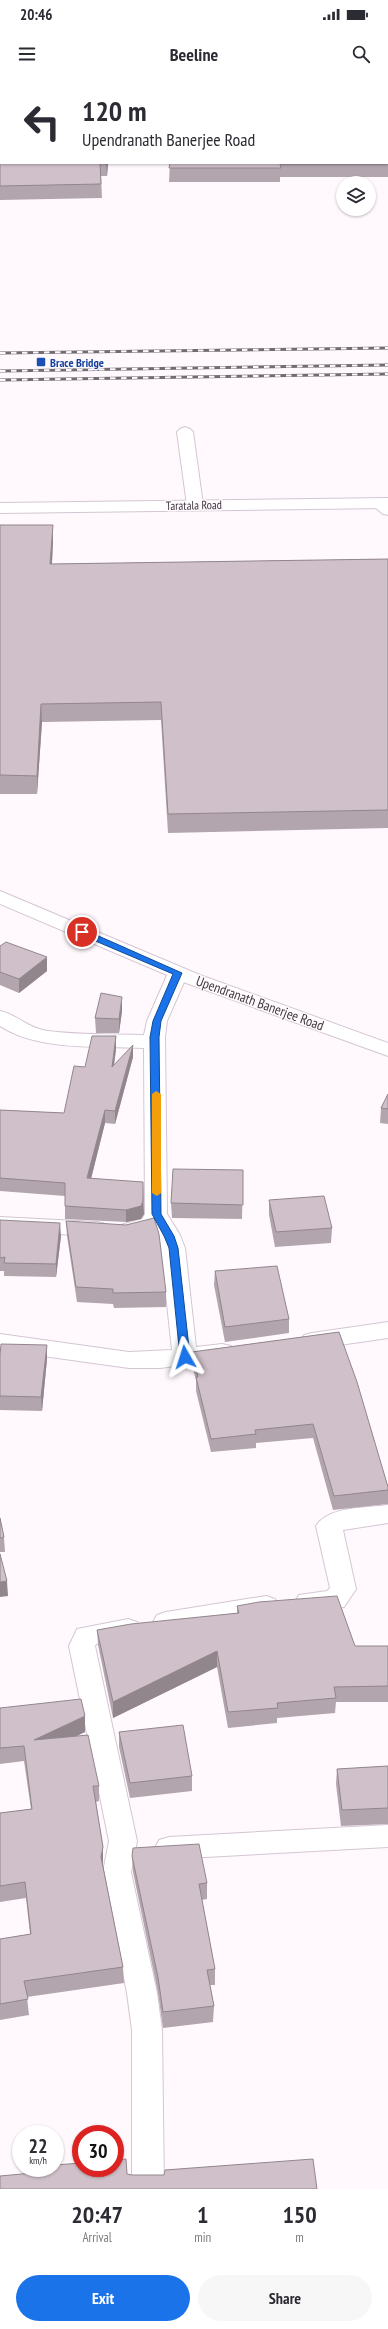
<!DOCTYPE html>
<html lang="en">
<head>
<meta charset="utf-8">
<style>
  body { margin:0; font-family:"PT Sans Narrow",sans-serif; background:#f7f7f7; color:#2b2b33; height:100vh; display:flex; flex-direction:column; font-size:15px; white-space:nowrap }
  * { box-sizing:border-box; margin:0 }
  p { font-size:13px; color:#7c7c81 }
  .icon { flex:none; width:22px; height:22px; fill:none; stroke:currentColor; stroke-width:2; stroke-linecap:round; stroke-linejoin:round }
  .map { position:relative; height:2109px; overflow:hidden }
  .drawer { display:flex; flex-direction:column; background:#fff; flex:1 }
  .drawer>* { flex:none }
  .hud { position:absolute; left:0px; top:0px; width:388px; height:84px; box-shadow:0 1px 3px #0004; background:#fff; color:#2b2b33; overflow:hidden }
  .buttons { position:absolute; left:336px; top:96px; display:grid; gap:8px }
  .buttons a { display:grid; place-items:center; width:40px; height:40px; border-radius:50%; background:#fff; box-shadow:0 1px 3px #0004; font-size:20px }
  .speed { position:absolute; left:12px; top:2045px; display:flex; gap:8px; font-size:20px; font-weight:700; text-align:center }
  .speed>* { display:grid; place-content:center; width:52px; height:52px; border-radius:50%; background:#fff; box-shadow:0 1px 3px #0004; line-height:1 }
  .speed small { font-size:10px; font-weight:400 }
  .speed .limit { border:6px solid #d22; background:#fff; color:#111 }
  .pin { position:absolute; display:grid; place-items:center; width:34px; height:34px; color:#fff; margin:-17px; border:2px solid #fff; border-radius:50%; box-shadow:0 1px 4px #0007 }
  .me { position:absolute; width:44px; margin:-22px; rotate:354deg; stroke-linejoin:round; filter:drop-shadow(0 0 3px #0008) }
  .turn { display:flex; align-items:center; gap:14px; height:84px; padding:0 16px; font-size:18px }
  .turn .icon { width:52px; height:52px; stroke-width:2.5 }
  .turn b { display:block; font-size:28px; line-height:34px }
  .eta { display:flex; justify-content:space-evenly; align-items:center; height:68px; text-align:center }
  .eta b { font-size:24px; font-weight:800; line-height:28px }
  .button { display:flex; gap:8px; margin-top:auto; padding:8px 16px }
  .button a { flex:1; height:46px; border-radius:24px; background:#1a73e8; color:#fff; font-size:16px; font-weight:800; line-height:46px; text-align:center }
  .button a+a { background:#f7f7f7; color:#2b2b33 }
  .status { display:flex; justify-content:space-between; align-items:center; height:28px; padding:0 20px; background:#fff; direction:ltr }
  .status svg { height:11px; fill:currentColor }
  header { display:flex; justify-content:space-between; align-items:center; height:52px; padding:0 16px; background:#fff; font-size:18px; font-weight:800 }
  .map>svg:first-child { display:block }
</style>
</head>
<body>
<div class="status"><b>20:46</b><svg viewBox="0 0 49 12"><path d="M0 12V9h3v3zM5 12V6h3v6zM10 12V3h3v9zM15 12V0h3v12zM26 1h20v11H26zM47 4h2v5h-2z"/></svg></div>
<header><svg class="icon" aria-label="menu" viewBox="0 0 24 24"><path d="M4 6h16M4 12h16M4 18h16"/></svg>Beeline<svg class="icon" aria-label="search" viewBox="0 0 24 24"><circle cx="10" cy="10" r="6"/><path d="M15 15l6 6"/></svg></header>
<div class="map">
<svg width="388" height="2109" viewBox="0 0 388 2109">
  <rect width="100%" height="100%" fill="#fff9fe"/>
  <g fill="none" stroke-linecap="round" stroke-linejoin="round">
    <defs>
      <polygon id="service" points="377,419 388,425 388,435 383,434 370,423"/>
      <g id="minor">
        <polygon points="185,347 190,349 193,352 203,425 201,428 189,428 187,425 177,352 180,349"/>
        <path d="M178,887L185,889L188,893L167,941L165,957L167,1134L180,1155L185,1168L196,1267L222,1264L231,1266L234,1272L231,1278L222,1280L160,1288H129L0,1270V1254L129,1272L172,1270L161,1168L155,1150L129,1157L121,1155L118,1150L121,1145L142,1139L145,1134L144,968C99,966 38,971 0,946V931C18,935 27,948 48,951C79,955 112,954 144,955L147,941L168,893L171,889Z"/>
        <polygon points="0,1137 97,1142 105,1144 108,1149 105,1154 97,1156 0,1151"/>
        <polygon points="388,1242 388,1258 312,1269 304,1267 300,1261 304,1255 312,1253"/>
        <path d="M388,1425V1443L343,1450L356,1509L344,1527L308,1532L299,1529L295,1522L299,1515L327,1511L330,1508L316,1446C328,1426 367,1428 388,1425Z"/>
        <polygon points="266,1516 275,1519 279,1526 275,1533 166,1552 157,1549 153,1542 157,1535 166,1532"/>
        <polygon points="128,1539 137,1542 141,1549 137,1556 96,1564 95,1566 137,1761 131,1792 157,1913 162,1950 164,2109 132,2109 132,1950 127,1913 103,1792 109,1761 69,1566 77,1549"/>
        <polygon points="388,1745 388,1767 169,1779 159,1776 155,1768 159,1760 169,1757"/>
      </g>
      <polygon id="tertiary" points="0,811 200,895 388,963 388,976 186,903 0,824"/>
      <polygon id="secondary" points="388,418 388,428 0,433 0,423"/>
    </defs>
    <use href="#service" stroke="#d4c6d3" stroke-width="2"/>
    <use href="#minor" stroke="#d4c6d3" stroke-width="2"/>
    <use href="#tertiary" stroke="#d4c6d3" stroke-width="2"/>
    <use href="#secondary" stroke="#d4c6d3" stroke-width="2"/>
    <use href="#service" fill="#fff" fill-rule="evenodd"/>
    <use href="#minor" fill="#fff" fill-rule="evenodd"/>
    <use href="#tertiary" fill="#fff" fill-rule="evenodd"/>
    <use href="#secondary" fill="#fff" fill-rule="evenodd"/>
    <defs>
      <g id="rail">
        <polyline points="0,273 388,268"/>
        <polyline points="0,291 388,285"/>
        <polyline points="0,300 388,294"/>
      </g>
    </defs>
    <use href="#rail" stroke="#716c71" stroke-width="3"/>
    <use href="#rail" stroke="#fff9fe" stroke-width="2" stroke-dasharray="5.5" stroke-linecap="butt"/>
  </g>
  <g fill="#b3a5ad">
    <polygon points="0,0 113,0 113,1 1,1 1,83 108,83 107,96 101,96 102,118 0,120"/>
    <polygon points="388,0 388,97 280,97 280,102 169,102 170,83"/>
    <polygon points="0,445 53,461 52,484 388,479 388,748 168,753 161,640 42,642 37,714 0,714"/>
    <polygon points="0,866 47,891 19,913 0,905"/>
    <polygon points="122,931 119,953 96,953 95,938"/>
    <polygon points="116,956 116,969 114,985 133,977 115,1044 105,1043 91,1098 144,1134 141,1139 126,1142 65,1139 65,1116 0,1111 0,1030 64,1033 85,987"/>
    <polygon points="388,1014 388,1044 380,1043 381,1028"/>
    <polygon points="243,1090 242,1139 172,1138 171,1123"/>
    <polygon points="269,1120 332,1148 331,1163 275,1167 269,1135"/>
    <polygon points="0,1140 61,1156 56,1197 4,1196 4,1191 0,1191"/>
    <polygon points="66,1141 166,1212 166,1227 114,1228 113,1224 77,1222 67,1156"/>
    <polygon points="215,1191 289,1239 289,1253 225,1262 214,1205"/>
    <polygon points="339,1252 388,1407 388,1424 333,1430 313,1358 256,1363 256,1368 211,1372 196,1311 196,1300 192,1285 192,1272"/>
    <polygon points="0,1275 47,1279 42,1331 0,1330"/>
    <polygon points="0,1438 4,1457 5,1472 0,1472"/>
    <polygon points="237,1526 355,1566 388,1566 388,1622 336,1622 335,1633 277,1638 277,1643 228,1648 217,1587 113,1638 98,1565 97,1550 237,1533"/>
    <polygon points="0,1628 85,1652 76,1656 99,1706 99,1721 96,1722 103,1767 103,1785 123,1887 124,1903 27,1917 29,1935 0,1940 0,1859 30,1854 26,1818 0,1822 0,1733 31,1729 24,1681 0,1684"/>
    <polygon points="119,1652 192,1696 192,1711 130,1718 119,1667"/>
    <polygon points="388,1686 388,1744 341,1746 336,1704 337,1689"/>
    <polygon points="132,1776 207,1803 207,1819 202,1820 215,1889 215,1905 210,1905 214,1926 213,1942 163,1948 158,1913 133,1792"/>
  </g>
  <g fill="#92868d">
    <polygon points="106,83 108,83 107,96"/>
    <polygon points="53,445 53,461 51,501 50,484"/>
    <polygon points="41,624 42,642 37,714 37,696"/>
    <polygon points="47,877 47,891 19,913 19,899"/>
    <polygon points="122,917 122,931 119,953 119,939"/>
    <polygon points="116,956 116,969 112,1000 112,987"/>
    <polygon points="133,965 133,977 115,1044 115,1031"/>
    <polygon points="105,1030 105,1043 88,1111 87,1098"/>
    <polygon points="143,1102 144,1134 141,1139 126,1142 126,1130"/>
    <polygon points="60,1143 61,1156 56,1197 56,1184"/>
    <polygon points="47,1265 47,1279 42,1331 41,1317"/>
    <polygon points="7,1501 8,1516 0,1517 0,1502"/>
    <polygon points="217,1571 217,1587 113,1638 113,1622"/>
    <polygon points="85,1636 85,1652 35,1676 34,1660"/>
    <polygon points="103,1767 103,1782 102,1792 101,1777"/>
  </g>
  <g fill="#d0c0c9" stroke="#92868d">
    <polygon points="0,0 112,0 112,1 1,1 1,83 100,83 101,104 0,106"/>
    <polygon points="172,0 388,0 388,84 280,84 281,88 169,88 170,83 387,83 387,1 172,1"/>
    <polygon points="0,445 53,445 50,484 388,479 388,730 168,734 161,622 41,624 37,696 0,695"/>
    <polygon points="6,862 47,877 19,899 0,892 0,866"/>
    <polygon points="101,913 122,917 119,939 95,938"/>
    <polygon points="92,956 116,956 112,987 133,965 115,1031 105,1030 87,1098 143,1102 143,1121 141,1126 126,1130 65,1126 65,1103 0,1098 0,1030 64,1033 74,986 85,987"/>
    <polygon points="388,1014 388,1029 381,1028"/>
    <polygon points="173,1089 243,1090 243,1125 171,1123"/>
    <polygon points="324,1116 332,1148 276,1152 269,1120"/>
    <polygon points="154,1138 159,1154 166,1212 113,1213 113,1209 76,1207 66,1141 126,1145"/>
    <polygon points="0,1140 60,1143 56,1184 4,1183 5,1177 0,1178"/>
    <polygon points="277,1186 289,1239 225,1247 215,1191"/>
    <polygon points="339,1252 357,1302 388,1407 388,1410 334,1416 313,1344 255,1350 256,1354 211,1359 196,1297 198,1297 192,1272"/>
    <polygon points="1,1264 47,1265 41,1317 0,1316 0,1275"/>
    <polygon points="0,1438 4,1457 0,1458"/>
    <polygon points="0,1474 7,1501 0,1502"/>
    <polygon points="337,1516 355,1566 388,1566 388,1606 334,1607 336,1618 277,1623 278,1628 228,1632 217,1571 113,1622 97,1550 131,1544 239,1533 237,1526 259,1522"/>
    <polygon points="81,1619 85,1636 34,1660 88,1655 99,1706 93,1706 103,1767 101,1777 123,1887 24,1901 28,1919 0,1924 0,1859 31,1854 25,1802 0,1806 0,1733 32,1729 24,1666 0,1668 0,1628"/>
    <polygon points="183,1645 192,1696 130,1703 119,1652"/>
    <polygon points="388,1686 388,1728 342,1730 337,1689"/>
    <polygon points="199,1764 207,1803 199,1804 215,1889 207,1890 214,1926 163,1932 158,1897 132,1776 133,1768"/>
    <polygon points="126,2079 127,2094 132,2095 164,2095 165,2090 313,2079 317,2109 0,2109 0,2096 54,2091 55,2085 81,2083 81,2088 115,2088 115,2080"/>
  </g>
  <polygon fill="#1a73e8" stroke="#114b97" points="79,850 85,850 182,893 161,941 159,957 161,1134 174,1156 178,1168 190,1277 185,1280 180,1277 169,1168 164,1156 152,1134 150,957 153,941 173,894 79,854"/>
  <polygon fill="#f59e0b" points="156,1011 161,1014 161,1113 157,1116 152,1113 152,1014"/>
  <rect fill="#1a4fb4" stroke="#fff9fe" stroke-width="1.5" x="36" y="277" width="10" height="10" rx="2"/>
  <g text-anchor="middle" dominant-baseline="central" stroke-width="3" stroke-linejoin="round" paint-order="stroke">
    <g font-size="12" font-weight="bold" fill="#164399" stroke="#fff9fe" text-anchor="start">
      <text x="50" y="282">Brace Bridge</text>
    </g>
    <g font-size="12" fill="#3e393e" stroke="#fff9fe">
      <text transform="translate(194 425) rotate(-1)">Taratala Road</text>
    </g>
    <g font-size="14" fill="#3e393e" stroke="#fff9fe">
      <text transform="translate(260 923) rotate(20)">Upendranath Banerjee Road</text>
    </g>
  </g>
</svg>
<div class="buttons">
<a><svg class="icon" aria-label="layers" viewBox="0 0 24 24"><path d="M12 4l9 5-9 5-9-5zM3 14l9 5 9-5"/></svg></a>
</div>
<div class="speed"><div>22<small>km/h</small></div><div class="limit">30</div></div>
<div class="pin" style="left:82px;top:852px;background:#d93025"><svg class="icon" aria-label="arrive" viewBox="0 0 24 24"><path d="M6 21V4h12l-3 4 3 4H6"/></svg></div>
<svg class="me" style="left:185px;top:1277px" viewBox="-20 -20 40 40"><path d="M0-17L14 15 0 8-14 15z" fill="#1a73e8" stroke="#fff" stroke-width="4"/></svg>
<div class="hud">
<div class="turn"><svg class="icon" aria-label="left" viewBox="0 0 24 24"><path d="M17 20v-9H6M10 6l-5 5 5 5"/></svg><div><b>120 m</b>Upendranath Banerjee Road</div></div>
</div>
</div>
<section class="drawer">
<div class="eta">
<div><b>20:47</b><p>Arrival</p></div>
<div><b>1</b><p>min</p></div>
<div><b>150</b><p>m</p></div>
</div>
<div class="button"><a>Exit</a><a>Share</a></div>
</section>
</body>
</html>
